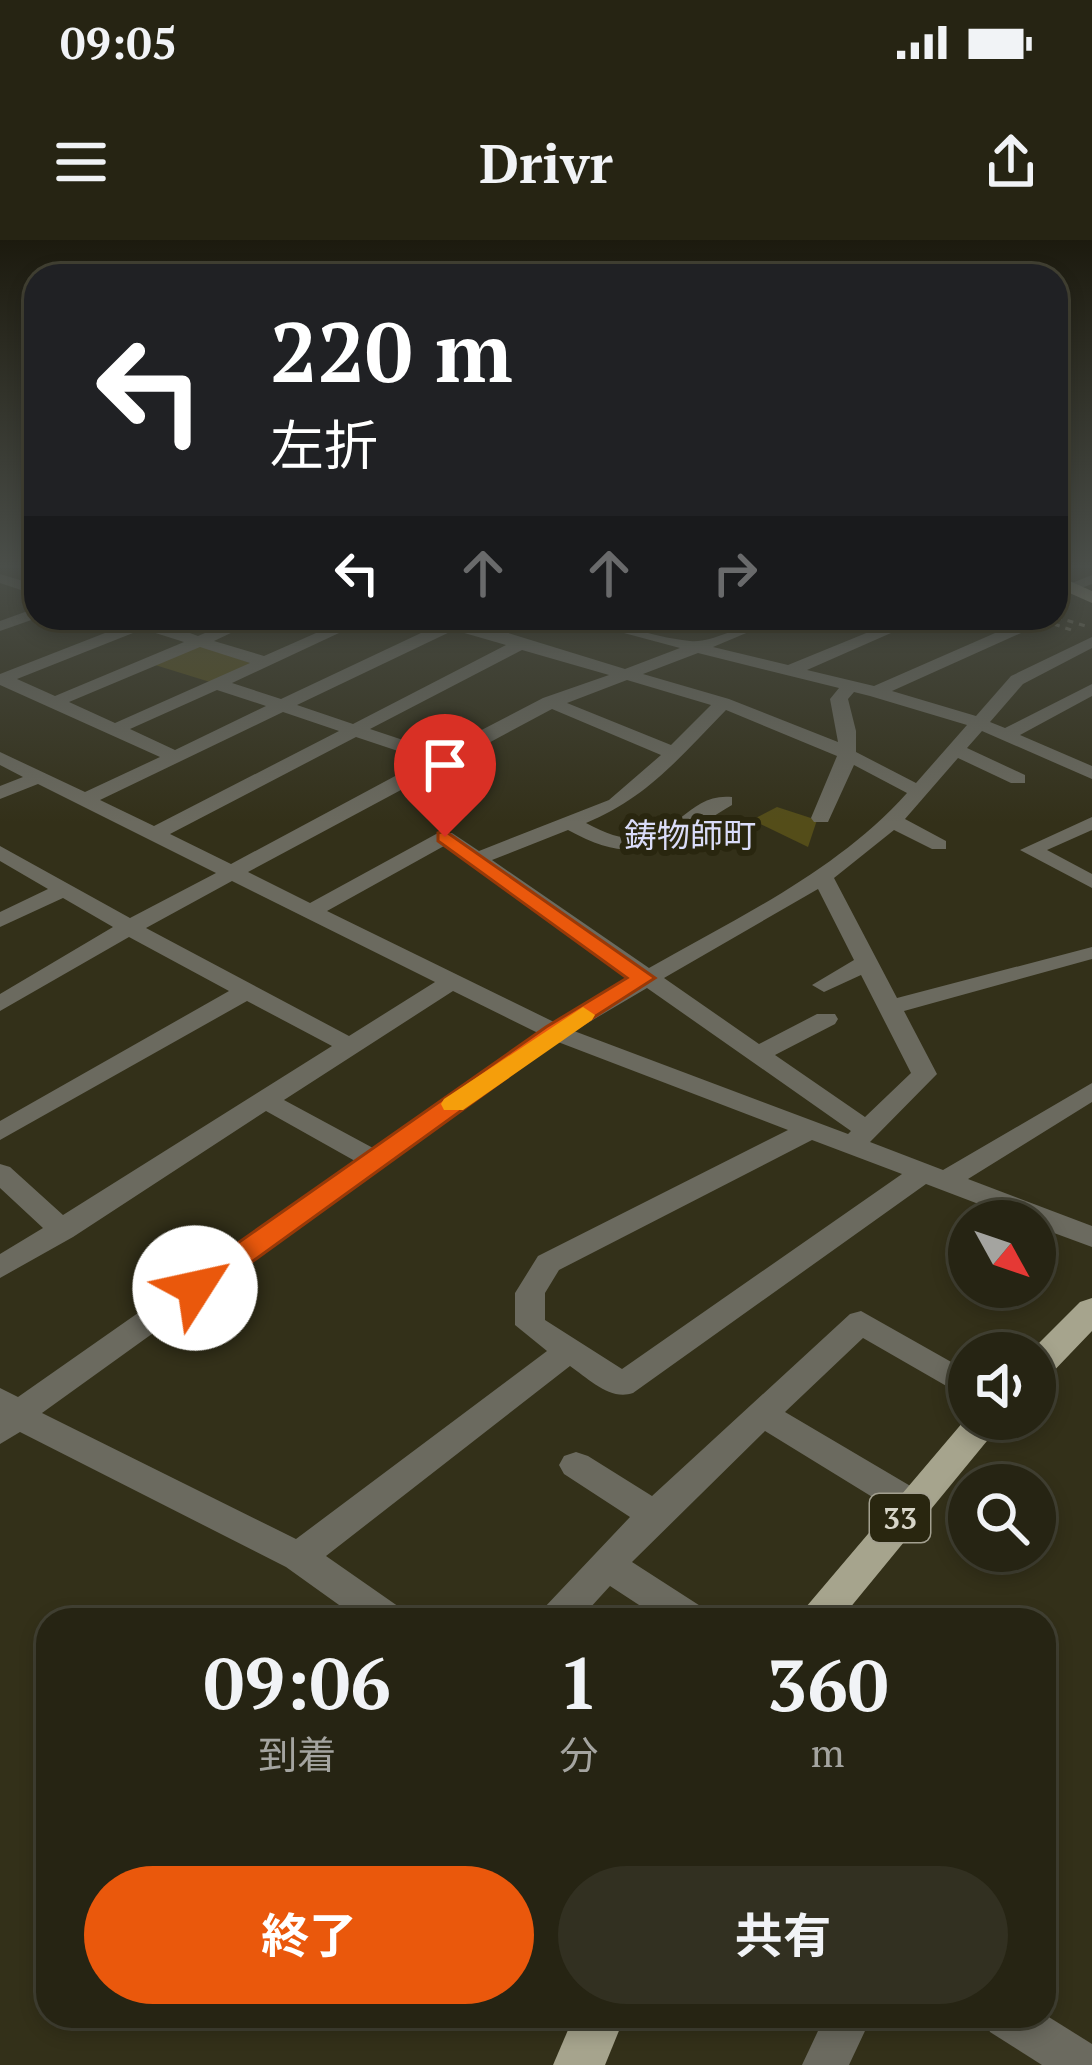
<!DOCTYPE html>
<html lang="ja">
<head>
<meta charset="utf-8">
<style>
  body { margin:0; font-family:"PT Serif","Noto Sans JP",serif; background:#323021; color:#f1f3f6; height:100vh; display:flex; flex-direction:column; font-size:45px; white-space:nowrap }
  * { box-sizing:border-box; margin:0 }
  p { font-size:39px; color:#a4a4a0 }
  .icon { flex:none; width:66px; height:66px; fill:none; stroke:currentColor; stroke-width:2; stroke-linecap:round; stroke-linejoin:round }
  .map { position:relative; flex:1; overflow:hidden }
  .sheet { position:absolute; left:36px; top:1368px; width:1020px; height:420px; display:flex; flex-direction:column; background:#262413; border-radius:36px; box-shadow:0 6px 18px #0003,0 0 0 3px #424133 }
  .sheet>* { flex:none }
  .banner { position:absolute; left:24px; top:24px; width:1044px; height:366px; border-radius:36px; box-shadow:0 6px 18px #0003,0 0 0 3px #424133; background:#202124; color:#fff; overflow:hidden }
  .needle { width:78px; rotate:130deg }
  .tools { position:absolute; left:948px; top:960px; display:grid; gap:24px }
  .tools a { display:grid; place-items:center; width:108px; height:108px; border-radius:50%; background:#262413; box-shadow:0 6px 18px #0003,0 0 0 3px #424133; font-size:60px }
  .pin { position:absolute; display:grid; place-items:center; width:102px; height:102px; color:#fff; margin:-123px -51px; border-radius:50% 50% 50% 0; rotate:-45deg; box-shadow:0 0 12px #0007 }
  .pin .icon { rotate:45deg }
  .me { position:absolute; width:132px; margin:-66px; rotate:55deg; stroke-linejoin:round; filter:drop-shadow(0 0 9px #0008) }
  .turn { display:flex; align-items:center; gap:42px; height:252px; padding:0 48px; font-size:54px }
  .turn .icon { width:156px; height:156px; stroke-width:2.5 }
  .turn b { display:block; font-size:84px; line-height:102px }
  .lanes { display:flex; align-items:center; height:114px; padding:0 48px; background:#0003; justify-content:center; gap:60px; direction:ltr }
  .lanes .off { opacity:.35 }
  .eta { display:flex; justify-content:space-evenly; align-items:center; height:204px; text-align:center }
  .eta b { font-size:72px; font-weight:700; line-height:84px }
  .action { display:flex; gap:24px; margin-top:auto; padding:24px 48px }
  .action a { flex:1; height:138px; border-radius:72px; background:#ea580c; color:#fff; font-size:48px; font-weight:700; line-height:138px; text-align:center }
  .action a+a { background:#323021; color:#f1f3f6 }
  .status { display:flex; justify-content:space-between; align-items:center; height:84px; padding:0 60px; background:#262413; direction:ltr }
  .status svg { height:33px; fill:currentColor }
  header { display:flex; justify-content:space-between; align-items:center; height:156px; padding:0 48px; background:#262413; font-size:54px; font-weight:700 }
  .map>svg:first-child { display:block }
</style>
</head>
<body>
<div class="status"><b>09:05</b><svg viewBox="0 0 49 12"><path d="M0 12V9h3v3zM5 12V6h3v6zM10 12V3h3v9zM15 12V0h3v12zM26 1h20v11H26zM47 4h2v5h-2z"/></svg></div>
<header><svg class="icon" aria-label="menu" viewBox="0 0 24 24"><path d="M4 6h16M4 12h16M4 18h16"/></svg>Drivr<svg class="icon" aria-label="share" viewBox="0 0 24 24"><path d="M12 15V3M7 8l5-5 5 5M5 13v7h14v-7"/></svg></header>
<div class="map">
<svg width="1092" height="1825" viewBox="0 0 1092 1825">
  <rect width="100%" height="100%" fill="#333019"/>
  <g fill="#544d19">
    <polygon points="196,406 203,406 253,424 210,442 155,425"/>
    <polygon points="777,567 817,580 808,607 752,580"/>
  </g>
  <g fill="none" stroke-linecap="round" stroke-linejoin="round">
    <g stroke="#716e5b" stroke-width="3" stroke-dasharray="6 6" stroke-linecap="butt">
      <polyline points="1056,377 1089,387"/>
      <polyline points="1054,384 1074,391"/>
    </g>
    <g fill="#6b6a5f" fill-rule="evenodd">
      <polygon points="0,334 36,345 36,355 0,343"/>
      <polygon points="1092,335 1092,344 1070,352 1062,347"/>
      <polygon points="36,368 37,378 0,391 0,381"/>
      <path d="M118,378H149L198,396L240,378H262L214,401L264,416L350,378H371L232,443L281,459L438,385L423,378L463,379L625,429L680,408L568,378C611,378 648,397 690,401C716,404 750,378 782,378L713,407L788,425L903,378H925L807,430L874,446L1020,382L1016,378H1041V384L892,451L976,476L1011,436L1092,397V408L1023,444L990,482L1005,488L1092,444V456L1020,495L1092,526V539L982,491L967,508L1025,535V543H1011L958,518L905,579L946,601V609H932L894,590L834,638L897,758L1092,707V719L904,771L937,834L870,902L943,930L1092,843V862L968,939L1092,986V1007L1035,986V981H1023L926,944L633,1153C610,1161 589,1139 570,1126L326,1316L402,1369L407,1380H360L286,1327L20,1192L0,1204V1148L18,1157L355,921L266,871L73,997L0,1038V1014L43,988L0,948V924L10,927L63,975L332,806L247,761L0,900V881L229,751L129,697L0,771V754L113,687L63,658L0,687V672L48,649L0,621V606L130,678L216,633L38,544L0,559V546L23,537L0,525V512L85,552L160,517L0,445V434L128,384ZM143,389L184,402L55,456L17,439ZM454,390L506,405L353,484L297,465ZM200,407L250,423L115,483L69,462ZM522,410L609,435L543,458L439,512L370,489ZM698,413L839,448L830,459L838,502L729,459L643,434ZM627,440L711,465L671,505L567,463ZM217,450L266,466L175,510L130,489ZM854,452L870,456L967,485L916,543L856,512V491L848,459ZM552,469L661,515L609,560L479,611L452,593H438L310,663L248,632ZM726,470L837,516L811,578L814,582H828L854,525L907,553C837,631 739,677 649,728L492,620L568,590C640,630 669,603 732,565V557C676,551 672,631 586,583C647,558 680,517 726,470ZM283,472L339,491L154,586L100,560ZM356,497L425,520L231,624L170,594ZM444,606L632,738L554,782L327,671ZM232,641L435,742L349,796L146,688ZM818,649L854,720L812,745L824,752L861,735L911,833L865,877L775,815L835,784L838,779L835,774H817L759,804L664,738ZM647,748L851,891L848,894L574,791ZM453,751L538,793L373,908L284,860ZM558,802L788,890L538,1016L515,1053V1085L547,1111L296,1299L42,1173ZM812,900L902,934L622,1129L545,1080V1053L559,1030Z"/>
      <polygon points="1092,577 1092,590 1047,610 1092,634 1092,648 1020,610"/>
      <polygon points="861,1071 969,1132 969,1159 863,1098 785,1172 924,1254 929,1264 924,1274 912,1278 900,1274 765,1191 632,1322 705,1369 710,1380 662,1380 610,1346 579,1380 538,1380 543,1369 630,1277 564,1234 559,1225 564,1216 576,1212 588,1216 652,1256 850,1074"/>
      <polygon points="1044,1774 1092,1804 1092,1825 1042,1825 990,1792 983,1776"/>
      <polygon points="825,1776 872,1776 849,1825 802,1825"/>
    </g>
    <g fill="#a6a48d" fill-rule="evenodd">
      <polygon points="1056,335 1092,351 1092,363 1056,347"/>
      <polygon points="1092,1058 1092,1091 1047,1138 1035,1142 1035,1113 1029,1113 1080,1062"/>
      <polygon points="969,1175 969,1179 1005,1179 840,1380 795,1380"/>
      <polygon points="574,1776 625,1776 605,1825 553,1825"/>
    </g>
  </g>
  <linearGradient id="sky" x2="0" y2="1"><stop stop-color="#1c1a0e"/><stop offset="0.56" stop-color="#4a4e49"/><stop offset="1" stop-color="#4a4e49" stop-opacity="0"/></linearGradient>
  <rect width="1092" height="582" fill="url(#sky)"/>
  <polygon fill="#ea580c" stroke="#983908" stroke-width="3" points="445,591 655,738 563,797 206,1055 185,1055 180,1048 185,1040 546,787 627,738 438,601 438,593"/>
  <polygon fill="#f59e0b" points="583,767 595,775 592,780 463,870 444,870 441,864 444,859"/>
  <g text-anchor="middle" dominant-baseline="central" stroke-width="12" stroke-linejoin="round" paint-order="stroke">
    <rect fill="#29260f" stroke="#a3a090" stroke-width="3" x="870" y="1254" width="60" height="48" rx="9"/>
    <g font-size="30" font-weight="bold" fill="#d7d5c8">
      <text x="900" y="1278">33</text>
    </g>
    <g font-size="33" fill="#dadcf9" stroke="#29260f">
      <text x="690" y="594">鋳物師町</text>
    </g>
  </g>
</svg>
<div class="tools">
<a><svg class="needle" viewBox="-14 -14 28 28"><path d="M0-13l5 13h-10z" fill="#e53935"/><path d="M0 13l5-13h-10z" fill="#a4a4a0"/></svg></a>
<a><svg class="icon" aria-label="sound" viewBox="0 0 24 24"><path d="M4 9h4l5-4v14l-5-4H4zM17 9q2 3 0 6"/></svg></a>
<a><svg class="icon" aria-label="search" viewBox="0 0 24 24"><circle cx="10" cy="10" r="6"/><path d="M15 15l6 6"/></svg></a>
</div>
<div class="pin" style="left:445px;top:597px;background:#d93025"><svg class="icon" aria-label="arrive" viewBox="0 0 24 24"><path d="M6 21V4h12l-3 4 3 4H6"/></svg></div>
<svg class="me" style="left:195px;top:1048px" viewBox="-20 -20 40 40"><circle r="19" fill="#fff"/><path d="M0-13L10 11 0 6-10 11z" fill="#ea580c"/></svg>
<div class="banner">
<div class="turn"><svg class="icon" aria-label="left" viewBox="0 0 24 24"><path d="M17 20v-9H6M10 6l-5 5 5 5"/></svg><div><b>220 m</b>左折</div></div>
<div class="lanes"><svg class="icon" aria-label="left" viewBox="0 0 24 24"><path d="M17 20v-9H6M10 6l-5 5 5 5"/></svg><svg class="icon off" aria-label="ahead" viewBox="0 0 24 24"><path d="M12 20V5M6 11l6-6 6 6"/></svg><svg class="icon off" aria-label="ahead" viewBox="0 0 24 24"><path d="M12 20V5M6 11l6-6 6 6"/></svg><svg class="icon off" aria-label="right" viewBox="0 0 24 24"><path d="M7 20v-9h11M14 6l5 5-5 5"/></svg></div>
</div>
<section class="sheet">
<div class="eta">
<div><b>09:06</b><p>到着</p></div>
<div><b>1</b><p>分</p></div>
<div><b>360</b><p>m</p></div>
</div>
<div class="action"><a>終了</a><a>共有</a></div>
</section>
</div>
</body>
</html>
